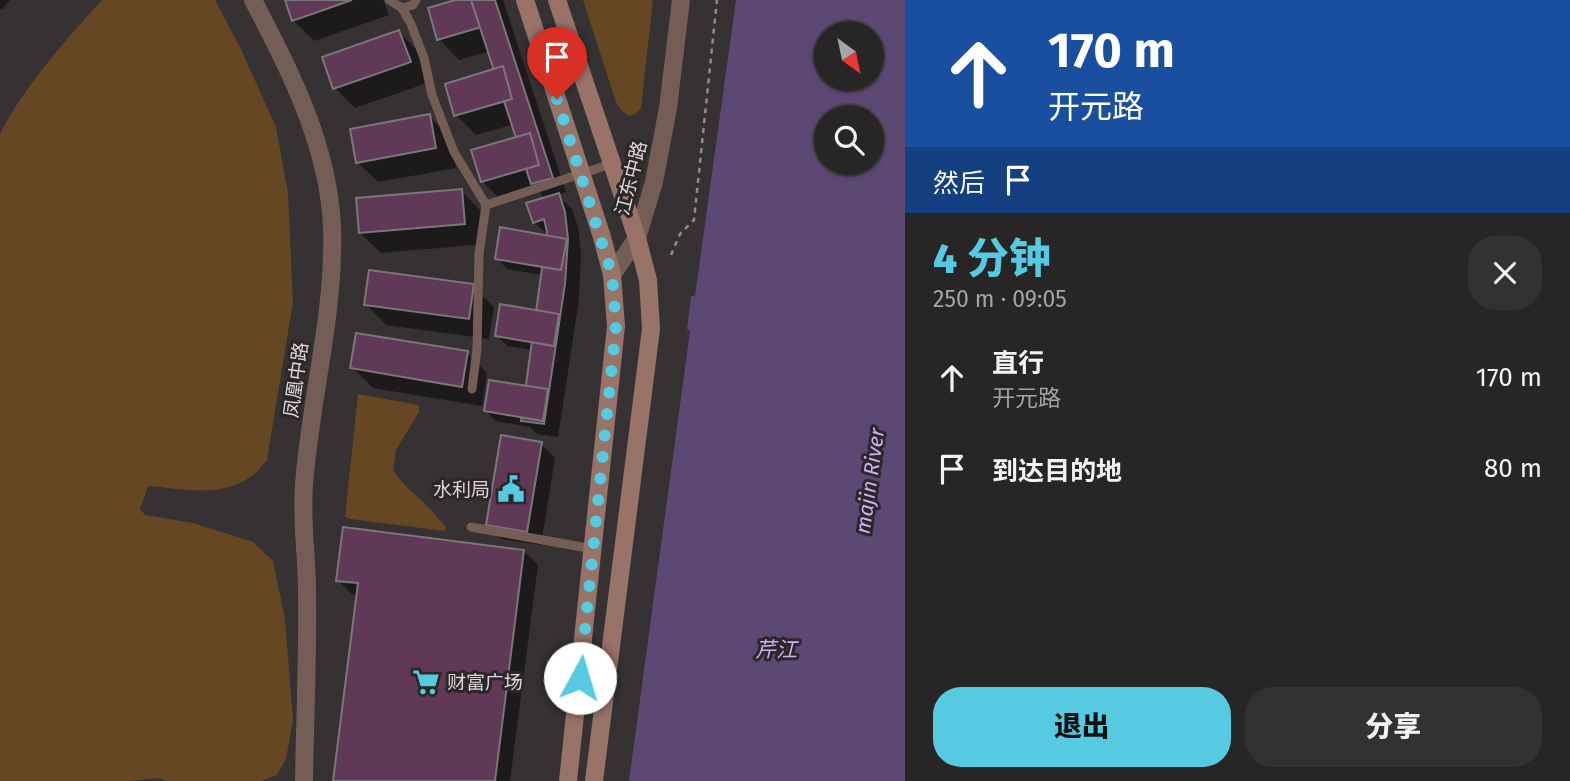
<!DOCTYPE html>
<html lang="zh">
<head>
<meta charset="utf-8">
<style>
  body { margin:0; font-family:"Fira Sans","Noto Sans SC",sans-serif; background:#343132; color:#f1f3f6; height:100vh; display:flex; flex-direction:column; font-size:26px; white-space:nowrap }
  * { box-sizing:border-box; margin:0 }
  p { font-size:23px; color:#a5a5a7 }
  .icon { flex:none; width:38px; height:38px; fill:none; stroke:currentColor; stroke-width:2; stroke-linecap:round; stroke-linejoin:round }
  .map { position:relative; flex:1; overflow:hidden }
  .side { display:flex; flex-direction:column; background:#282526; width:665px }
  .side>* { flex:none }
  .hud { background:#1a4fa0; color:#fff; overflow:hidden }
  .needle { width:46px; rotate:147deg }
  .buttons { position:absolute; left:814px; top:21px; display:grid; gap:14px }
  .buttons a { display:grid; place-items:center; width:70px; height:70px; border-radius:50%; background:#282526; box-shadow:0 2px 5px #0004,0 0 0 2px #444243; font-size:35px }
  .pin { position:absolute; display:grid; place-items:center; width:60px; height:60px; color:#fff; margin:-72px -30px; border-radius:50% 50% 50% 0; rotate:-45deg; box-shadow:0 0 7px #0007 }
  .pin .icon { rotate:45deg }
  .me { position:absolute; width:77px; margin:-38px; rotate:6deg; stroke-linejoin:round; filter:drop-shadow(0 0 5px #0008) }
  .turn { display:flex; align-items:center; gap:24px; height:147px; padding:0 28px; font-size:32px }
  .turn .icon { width:91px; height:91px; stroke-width:2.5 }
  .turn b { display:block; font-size:49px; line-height:60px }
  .then { display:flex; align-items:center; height:66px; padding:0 28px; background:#0003; gap:14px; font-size:26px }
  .round { display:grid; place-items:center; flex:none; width:74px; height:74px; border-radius:28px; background:#343132 }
  .summary { display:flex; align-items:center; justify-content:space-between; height:119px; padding:0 28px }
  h1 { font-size:42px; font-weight:800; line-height:52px; color:#55cae0 }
  .button { display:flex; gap:14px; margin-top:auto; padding:14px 28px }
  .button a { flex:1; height:80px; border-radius:28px; background:#55cae0; color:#111; font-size:28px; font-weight:800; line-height:80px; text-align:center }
  .button a+a { background:#343132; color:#f1f3f6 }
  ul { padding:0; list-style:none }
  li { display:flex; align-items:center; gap:21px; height:91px; padding:0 28px }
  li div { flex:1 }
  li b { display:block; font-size:26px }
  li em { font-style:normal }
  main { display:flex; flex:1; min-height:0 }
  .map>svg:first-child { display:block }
</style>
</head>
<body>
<main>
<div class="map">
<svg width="905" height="781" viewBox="0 0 905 781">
  <rect width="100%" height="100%" fill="#363132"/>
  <g fill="#654723">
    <path d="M102,0H215L241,49L276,127L288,193L293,302L267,460C238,501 191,490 148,486L140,509L145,515L193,523L253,542L273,561L285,619L293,720L286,759L277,775L261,781H166L158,778L130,781H0V134C23,88 67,38 102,0Z"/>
    <polygon points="583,0 653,0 641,108 636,114 629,116 621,110 616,102"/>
    <path d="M358,394L419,405V412L396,450L393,470C404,486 413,492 426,505C433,511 439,520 446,527L445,531L350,519L345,517Z"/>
  </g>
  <path fill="#5c4873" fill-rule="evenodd" d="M736,0H905V781H629L690,331L687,329L691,296H695ZM826,33H872V79H826ZM826,117H872V163H826Z"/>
  <g fill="#0007">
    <polygon points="0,0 10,0 2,10 0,8"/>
    <polygon points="286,0 383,0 389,15 314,41 293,20"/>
    <polygon points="461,0 503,0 566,192 557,195 572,209 578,227 581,254 579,299 558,437 537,434 530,427 496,421 486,411 527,388 533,350 507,346 497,335 538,312 543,275 507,269 497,258 550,237 534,222 544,200 540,191 503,202 482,181 518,138 514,124 476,135 456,115 496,70 490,51 459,60 439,39"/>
    <polygon points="399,32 419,52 430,82 355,108 335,88"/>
    <polygon points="429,116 450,137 456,168 378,182 357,162"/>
    <polygon points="461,191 482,212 485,244 381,253 360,233"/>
    <polygon points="473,286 494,307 489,339 386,325 366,304"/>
    <polygon points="467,353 487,373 482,406 373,388 352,367"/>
    <polygon points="541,444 555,458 541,545 502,539 488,524"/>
    <polygon points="524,551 538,565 510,781 335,781 358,595 352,594 338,580"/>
  </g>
  <g fill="#613958" stroke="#7b767a" stroke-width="2">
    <polygon points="285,0 352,0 292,21"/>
    <polygon points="455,0 489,0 495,23 437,40 428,8"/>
    <polygon points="471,0 495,0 553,178 531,184"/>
    <polygon points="399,30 411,62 333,89 322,57"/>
    <polygon points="503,66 512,99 454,116 445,84"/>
    <polygon points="430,114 436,148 356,163 350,129"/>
    <polygon points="530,133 539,165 481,182 471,150"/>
    <polygon points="462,189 465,224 359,233 356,198"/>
    <polygon points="559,193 565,212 568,239 565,284 544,424 521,421 547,232 544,219 533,223 526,203"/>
    <polygon points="500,227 567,239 561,270 495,259"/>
    <polygon points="369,270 474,284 469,319 364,305"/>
    <polygon points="500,304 559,314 554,346 495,336"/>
    <polygon points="356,333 468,351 462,387 350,368"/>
    <polygon points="489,380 548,389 543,421 484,411"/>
    <polygon points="501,435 542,442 527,532 486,525"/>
    <polygon points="343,527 524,550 495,781 333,781 358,583 336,581"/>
  </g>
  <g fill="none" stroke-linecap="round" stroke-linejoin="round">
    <polyline stroke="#908c8d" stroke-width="2.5" stroke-dasharray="5 5" stroke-linecap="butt" points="671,255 680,234 694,220 717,0"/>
    <g stroke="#745d55" stroke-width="9">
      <polyline points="389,0 402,8 413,5 416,0"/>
      <polyline points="402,8 411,24 424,58 432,95 454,152 486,205 479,254 477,349 472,389"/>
      <polyline points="486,205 611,164"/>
      <polyline points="471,527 593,549"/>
    </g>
    <g stroke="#745d55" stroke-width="18">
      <path d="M253,0C290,71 329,146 332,228C335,314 310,400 304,485C301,521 307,555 307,591C308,654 305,718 304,781"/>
      <polyline points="612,275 637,238 654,182 668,108 681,0"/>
    </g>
    <g stroke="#987368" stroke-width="18">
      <polyline points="525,0 602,237 612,275 616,326 568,781"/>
      <polyline points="557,0 637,238 648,280 651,329 594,781"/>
    </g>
  </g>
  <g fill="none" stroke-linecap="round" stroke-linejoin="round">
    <polyline stroke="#55cae0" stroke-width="12" stroke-dasharray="0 21.6" points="557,99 612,275 616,326 580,678"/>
  </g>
  <defs>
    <symbol id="civic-bare" viewBox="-9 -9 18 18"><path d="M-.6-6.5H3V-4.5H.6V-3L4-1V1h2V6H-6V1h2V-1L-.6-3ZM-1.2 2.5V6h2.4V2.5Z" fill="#55cae0" stroke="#2c2728" stroke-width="2.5" paint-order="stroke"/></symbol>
    <symbol id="supermarket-bare" viewBox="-9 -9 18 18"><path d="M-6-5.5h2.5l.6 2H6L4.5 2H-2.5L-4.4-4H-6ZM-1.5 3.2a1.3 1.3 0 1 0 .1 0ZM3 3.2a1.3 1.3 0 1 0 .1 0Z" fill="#55cae0" stroke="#2c2728" stroke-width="2.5" paint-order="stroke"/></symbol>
  </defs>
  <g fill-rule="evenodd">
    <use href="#civic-bare" x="492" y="470" width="38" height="38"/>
    <use href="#supermarket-bare" x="407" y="663" width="38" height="38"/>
  </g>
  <g text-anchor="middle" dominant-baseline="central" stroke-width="6" stroke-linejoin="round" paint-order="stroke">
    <g font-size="19" fill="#dcd8d9" stroke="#2c2728">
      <text transform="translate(631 178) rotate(-76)">江东中路</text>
      <text transform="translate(296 380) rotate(-82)">凤凰中路</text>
    </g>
    <g font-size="19" fill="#dcd8d9" stroke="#2c2728" text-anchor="end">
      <text x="490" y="489">水利局</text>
      <text x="447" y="682" text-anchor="start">财富广场</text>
    </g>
    <g font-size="21" font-style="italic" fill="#cfaff5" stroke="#2c2728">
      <text transform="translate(870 481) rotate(-82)">majin River</text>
      <text x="776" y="650">芹江</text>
    </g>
  </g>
</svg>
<div class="buttons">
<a><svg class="needle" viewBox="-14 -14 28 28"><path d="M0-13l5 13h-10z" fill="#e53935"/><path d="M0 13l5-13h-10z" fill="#a5a5a7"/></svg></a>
<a><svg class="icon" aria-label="search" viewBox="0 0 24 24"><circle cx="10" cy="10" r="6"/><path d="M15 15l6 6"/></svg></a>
</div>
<div class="pin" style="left:557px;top:99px;background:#d93025"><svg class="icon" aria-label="arrive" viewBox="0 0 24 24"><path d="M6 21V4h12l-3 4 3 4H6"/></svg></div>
<svg class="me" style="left:580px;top:678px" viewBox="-20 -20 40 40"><circle r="19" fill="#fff"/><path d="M0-13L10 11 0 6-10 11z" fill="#55cae0"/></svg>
</div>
<section class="side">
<div class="hud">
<div class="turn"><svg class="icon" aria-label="ahead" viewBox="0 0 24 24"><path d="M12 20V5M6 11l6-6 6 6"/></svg><div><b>170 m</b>开元路</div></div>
<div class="then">然后<svg class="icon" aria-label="arrive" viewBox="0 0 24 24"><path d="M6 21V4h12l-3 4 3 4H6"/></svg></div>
</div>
<div class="summary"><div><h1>4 分钟</h1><p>250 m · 09:05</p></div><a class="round"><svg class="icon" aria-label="close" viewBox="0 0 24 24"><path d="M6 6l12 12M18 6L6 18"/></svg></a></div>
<ul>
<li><svg class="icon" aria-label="ahead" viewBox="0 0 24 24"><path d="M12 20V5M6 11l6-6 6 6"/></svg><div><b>直行</b><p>开元路</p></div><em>170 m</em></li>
<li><svg class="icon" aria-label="arrive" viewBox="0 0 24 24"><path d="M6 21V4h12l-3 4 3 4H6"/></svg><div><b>到达目的地</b></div><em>80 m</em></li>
</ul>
<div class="button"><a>退出</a><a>分享</a></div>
</section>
</main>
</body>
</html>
